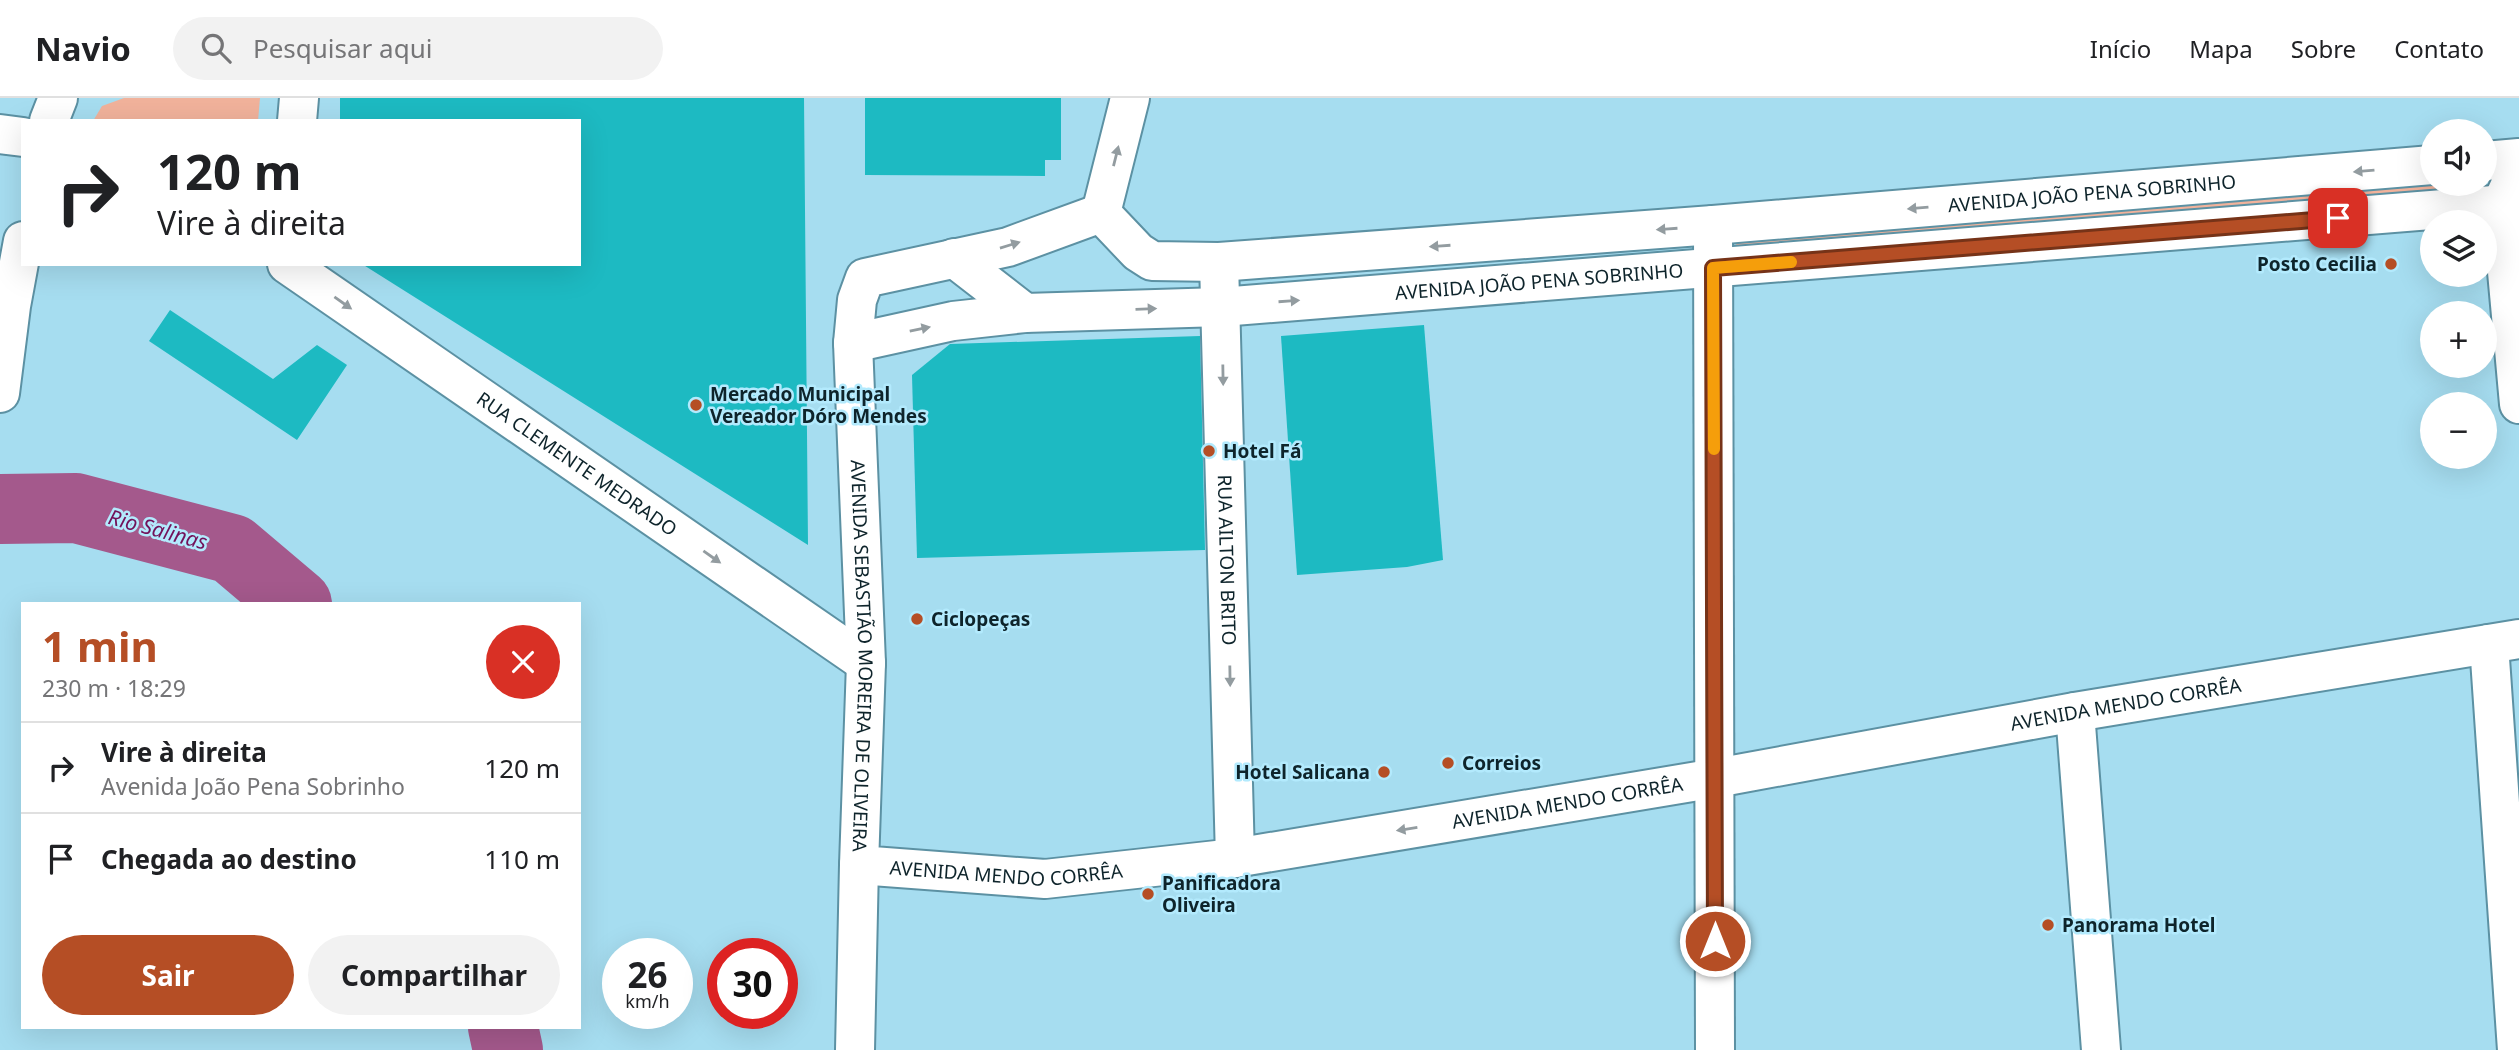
<!DOCTYPE html>
<html lang="pt">
<head>
<meta charset="utf-8">
<style>
  body { margin:0; font-family:"Noto Sans",sans-serif; background:#f2f2f2; color:#202124; height:100vh; display:flex; flex-direction:column; font-size:26px; white-space:nowrap }
  * { box-sizing:border-box; margin:0 }
  p { font-size:23px; color:#757577 }
  .icon { flex:none; width:38px; height:38px; fill:none; stroke:currentColor; stroke-width:2; stroke-linecap:round; stroke-linejoin:round }
  .map { position:relative; flex:1; overflow:hidden }
  .panel { position:absolute; left:21px; top:504px; width:560px; height:427px; display:flex; flex-direction:column; background:#fff; border-radius:0px; box-shadow:0 7px 28px #0002 }
  .panel>* { flex:none }
  .banner { position:absolute; left:21px; top:21px; width:560px; height:147px; border-radius:0px; box-shadow:0 7px 28px #0002; background:#fff; color:#202124; overflow:hidden }
  .controls { position:absolute; left:2420px; top:21px; display:grid; gap:14px }
  .controls a { display:grid; place-items:center; width:77px; height:77px; border-radius:50%; background:#fff; box-shadow:0 7px 28px #0002; font-size:35px }
  .speed { position:absolute; left:602px; top:840px; display:flex; gap:14px; font-size:35px; font-weight:700; text-align:center }
  .speed>* { display:grid; place-content:center; width:91px; height:91px; border-radius:50%; background:#fff; box-shadow:0 7px 28px #0002; line-height:1 }
  .speed small { font-size:18px; font-weight:400 }
  .speed .limit { border:10px solid #d22; background:#fff; color:#111 }
  .pin { position:absolute; display:grid; place-items:center; width:60px; height:60px; color:#fff; margin:-30px; border-radius:14px; box-shadow:0 4px 10px #0006 }
  .me { position:absolute; width:77px; margin:-38px; rotate:0deg; stroke-linejoin:round; filter:drop-shadow(0 0 5px #0008) }
  .turn { display:flex; align-items:center; gap:24px; height:147px; padding:0 21px; font-size:32px }
  .turn .icon { width:91px; height:91px; stroke-width:2.5 }
  .turn b { display:block; font-size:49px; line-height:60px }
  .round { display:grid; place-items:center; flex:none; width:74px; height:74px; border-radius:37px; background:#f2f2f2 }
  .head { display:flex; align-items:center; justify-content:space-between; height:119px; padding:0 21px }
  h1 { font-size:42px; font-weight:700; line-height:52px; color:#b54e25 }
  .action { display:flex; gap:14px; margin-top:auto; padding:14px 21px }
  .action a { flex:1; height:80px; border-radius:42px; background:#b54e25; color:#fff; font-size:28px; font-weight:700; line-height:80px; text-align:center }
  .action a+a { background:#f2f2f2; color:#202124 }
  ul { padding:0; list-style:none }
  li { display:flex; align-items:center; gap:21px; height:91px; padding:0 21px; border-top:2px solid #e0e0e0 }
  li div { flex:1 }
  li b { display:block; font-size:26px }
  li em { font-style:normal }
  header { display:flex; align-items:center; gap:42px; box-sizing:border-box; height:98px; padding:0 35px; background:#fff; border-bottom:2px solid #e0e0e0 }
  header strong { font-size:33px }
  nav { display:flex; gap:38px; margin-inline-start:auto; font-size:24px }
  .search { width:490px; height:63px; background:#f2f2f2; display:flex; align-items:center; gap:18px; box-sizing:border-box; padding:0 24px; border-radius:38px; color:#757577; font-size:26px }
  .map>svg:first-child { display:block }
</style>
</head>
<body>
<header>
<strong>Navio</strong>
<div class="search"><svg class="icon" aria-label="search" viewBox="0 0 24 24"><circle cx="10" cy="10" r="6"/><path d="M15 15l6 6"/></svg>Pesquisar aqui</div>
<nav><a>Início</a><a>Mapa</a><a>Sobre</a><a>Contato</a></nav>
</header>
<div class="map">
<svg width="2519" height="952" viewBox="0 0 2519 952">
  <rect width="100%" height="100%" fill="#a6ddf0"/>
  <g fill="#f1b29b">
    <polygon points="124,0 260,0 258,23 93,23 102,8"/>
    <polygon points="2432,86 2485,86 2484,94 1734,156 1738,138"/>
  </g>
  <g fill="none" stroke-linecap="round" stroke-linejoin="round">
    <g stroke="#a4598c" stroke-width="70">
      <polyline points="0,411 76,410 232,451 297,506"/>
      <polyline points="503,929 508,952"/>
    </g>
  </g>
  <g fill="#1dbac2">
    <polygon points="340,0 804,0 808,447 362,166 579,166 579,23 340,23"/>
    <polygon points="865,0 1061,0 1061,62 1045,62 1045,78 865,77"/>
    <polygon points="170,212 273,281 317,247 347,267 297,342 149,243"/>
    <polygon points="1424,227 1443,462 1407,469 1297,477 1281,238"/>
    <polygon points="1200,238 1205,452 917,460 912,277 950,246"/>
  </g>
  <g fill="none" stroke-linecap="round" stroke-linejoin="round">
    <defs>
      <g id="minor">
        <polyline points="297,23 299,0"/>
        <polyline points="0,36 23,39"/>
        <polyline points="2519,68 2501,107 2519,306"/>
        <polyline points="1713,127 1715,952"/>
        <path id="s1" d="M1219,164L1235,760"/>
        <polyline points="2489,546 2517,952"/>
        <polyline points="2075,614 2101,952"/>
        <polyline points="855,952 859,767"/>
      </g>
      <g id="major">
        <polyline points="49,23 58,0"/>
        <polyline points="2485,63 2519,60"/>
        <path id="s2" d="M1101,115L1008,149L865,180L857,202L853,245L866,565L859,767L1045,781L1235,760L1716,680L2075,614L2519,541"/>
        <path id="s3" d="M1101,115L1138,154L1152,163L1219,164L1713,127L2432,67"/>
        <polyline points="1101,115 1130,0"/>
        <polyline points="954,160 1025,215"/>
        <path id="s4" d="M287,166L866,565"/>
        <path id="s5" d="M853,245L953,223L1025,215L1221,209L2519,105"/>
        <polyline points="0,295 11,208 23,143"/>
      </g>
    </defs>
    <use href="#minor" stroke="#5c91a3" stroke-width="42"/>
    <use href="#major" stroke="#5c91a3" stroke-width="42"/>
    <use href="#minor" stroke="#fff" stroke-width="38"/>
    <use href="#major" stroke="#fff" stroke-width="38"/>
  </g>
  <defs><path id="oneway-solid" d="M-6-.8H1V-3.2L6.5 0L1 3.2V.8H-6Z" transform="scale(1.75)"/></defs>
  <g fill="#939ca0">
    <use href="#oneway-solid" transform="translate(1116 58) rotate(-76)"/>
    <use href="#oneway-solid" transform="translate(2364 73) rotate(175)"/>
    <use href="#oneway-solid" transform="translate(1918 110) rotate(175)"/>
    <use href="#oneway-solid" transform="translate(1667 131) rotate(176)"/>
    <use href="#oneway-solid" transform="translate(1010 147) rotate(-17)"/>
    <use href="#oneway-solid" transform="translate(1440 148) rotate(176)"/>
    <use href="#oneway-solid" transform="translate(1289 203) rotate(-4)"/>
    <use href="#oneway-solid" transform="translate(343 205) rotate(35)"/>
    <use href="#oneway-solid" transform="translate(1146 211) rotate(-2)"/>
    <use href="#oneway-solid" transform="translate(920 231) rotate(-12)"/>
    <use href="#oneway-solid" transform="translate(1223 277) rotate(89)"/>
    <use href="#oneway-solid" transform="translate(712 459) rotate(35)"/>
    <use href="#oneway-solid" transform="translate(1230 578) rotate(89)"/>
    <use href="#oneway-solid" transform="translate(1407 731) rotate(171)"/>
  </g>
  <g fill="none" stroke-linecap="round" stroke-linejoin="round">
    <defs>
      <polyline id="route" points="1715,843 1713,170 2338,120"/>
    </defs>
    <use href="#route" stroke="#763318" stroke-width="18"/>
    <use href="#route" stroke="#b54e25" stroke-width="12"/>
    <polyline stroke="#f59e0b" stroke-width="12" points="1714,351 1713,170 1791,164"/>
  </g>
  <g fill="#b54e25" stroke="#b3eafd" stroke-width="2.5">
    <circle cx="2391" cy="166" r="7"/>
    <circle cx="696" cy="307" r="7"/>
    <circle cx="1209" cy="353" r="7"/>
    <circle cx="917" cy="521" r="7"/>
    <circle cx="1448" cy="665" r="7"/>
    <circle cx="1384" cy="674" r="7"/>
    <circle cx="1148" cy="796" r="7"/>
    <circle cx="2048" cy="827" r="7"/>
  </g>
  <g text-anchor="middle" dominant-baseline="central" stroke-width="5" stroke-linejoin="round" paint-order="stroke">
    <g font-size="19" fill="#0e242b" stroke="#b3eafd">
      <text stroke="none"><textPath href="#s3" startOffset="1013">AVENIDA JOÃO PENA SOBRINHO</textPath></text>
      <text stroke="none"><textPath href="#s5" startOffset="690">AVENIDA JOÃO PENA SOBRINHO</textPath></text>
      <text stroke="none"><textPath href="#s4" startOffset="352">RUA CLEMENTE MEDRADO</textPath></text>
      <text stroke="none"><textPath href="#s1" startOffset="298">RUA AILTON BRITO</textPath></text>
      <text stroke="none"><textPath href="#s2" startOffset="625">AVENIDA SEBASTIÃO MOREIRA DE OLIVEIRA</textPath></text>
      <text stroke="none"><textPath href="#s2" startOffset="2116">AVENIDA MENDO CORRÊA</textPath></text>
      <text stroke="none"><textPath href="#s2" startOffset="1549">AVENIDA MENDO CORRÊA</textPath></text>
      <text stroke="none"><textPath href="#s2" startOffset="982">AVENIDA MENDO CORRÊA</textPath></text>
    </g>
    <g font-size="19" font-weight="bold" fill="#0e242b" stroke="#b3eafd" text-anchor="start">
      <text x="2377" y="166" text-anchor="end">Posto Cecilia</text>
      <text x="710" y="296">Mercado Municipal<tspan x="710" dy="22">Vereador Dóro Mendes</tspan></text>
      <text x="1223" y="353">Hotel Fá</text>
      <text x="931" y="521">Ciclopeças</text>
      <text x="1462" y="665">Correios</text>
      <text x="1370" y="674" text-anchor="end">Hotel Salicana</text>
      <text x="1162" y="785">Panificadora<tspan x="1162" dy="22">Oliveira</tspan></text>
      <text x="2062" y="827">Panorama Hotel</text>
    </g>
    <g font-size="21" font-style="italic" fill="#72125a" stroke="#b3eafd">
      <text transform="translate(158 431) rotate(15)">Rio Salinas</text>
    </g>
  </g>
</svg>
<div class="controls">
<a><svg class="icon" aria-label="sound" viewBox="0 0 24 24"><path d="M4 9h4l5-4v14l-5-4H4zM17 9q2 3 0 6"/></svg></a>
<a><svg class="icon" aria-label="layers" viewBox="0 0 24 24"><path d="M12 4l9 5-9 5-9-5zM3 14l9 5 9-5"/></svg></a>
<a>+</a>
<a>−</a>
</div>
<div class="speed"><div>26<small>km/h</small></div><div class="limit">30</div></div>
<div class="pin" style="left:2338px;top:120px;background:#d93025"><svg class="icon" aria-label="arrive" viewBox="0 0 24 24"><path d="M6 21V4h12l-3 4 3 4H6"/></svg></div>
<svg class="me" style="left:1715px;top:843px" viewBox="-20 -20 40 40"><circle r="17" fill="#b54e25" stroke="#fff" stroke-width="3"/><path d="M0-11L8 9 0 5-8 9z" fill="#fff"/></svg>
<div class="banner">
<div class="turn"><svg class="icon" aria-label="right" viewBox="0 0 24 24"><path d="M7 20v-9h11M14 6l5 5-5 5"/></svg><div><b>120 m</b>Vire à direita</div></div>
</div>
<section class="panel">
<div class="head"><div><h1>1 min</h1><p>230 m · 18:29</p></div><a class="round" style="background:#d93025;color:#fff"><svg class="icon" aria-label="close" viewBox="0 0 24 24"><path d="M6 6l12 12M18 6L6 18"/></svg></a></div>
<ul>
<li><svg class="icon" aria-label="right" viewBox="0 0 24 24"><path d="M7 20v-9h11M14 6l5 5-5 5"/></svg><div><b>Vire à direita</b><p>Avenida João Pena Sobrinho</p></div><em>120 m</em></li>
<li><svg class="icon" aria-label="arrive" viewBox="0 0 24 24"><path d="M6 21V4h12l-3 4 3 4H6"/></svg><div><b>Chegada ao destino</b></div><em>110 m</em></li>
</ul>
<div class="action"><a>Sair</a><a>Compartilhar</a></div>
</section>
</div>
</body>
</html>
